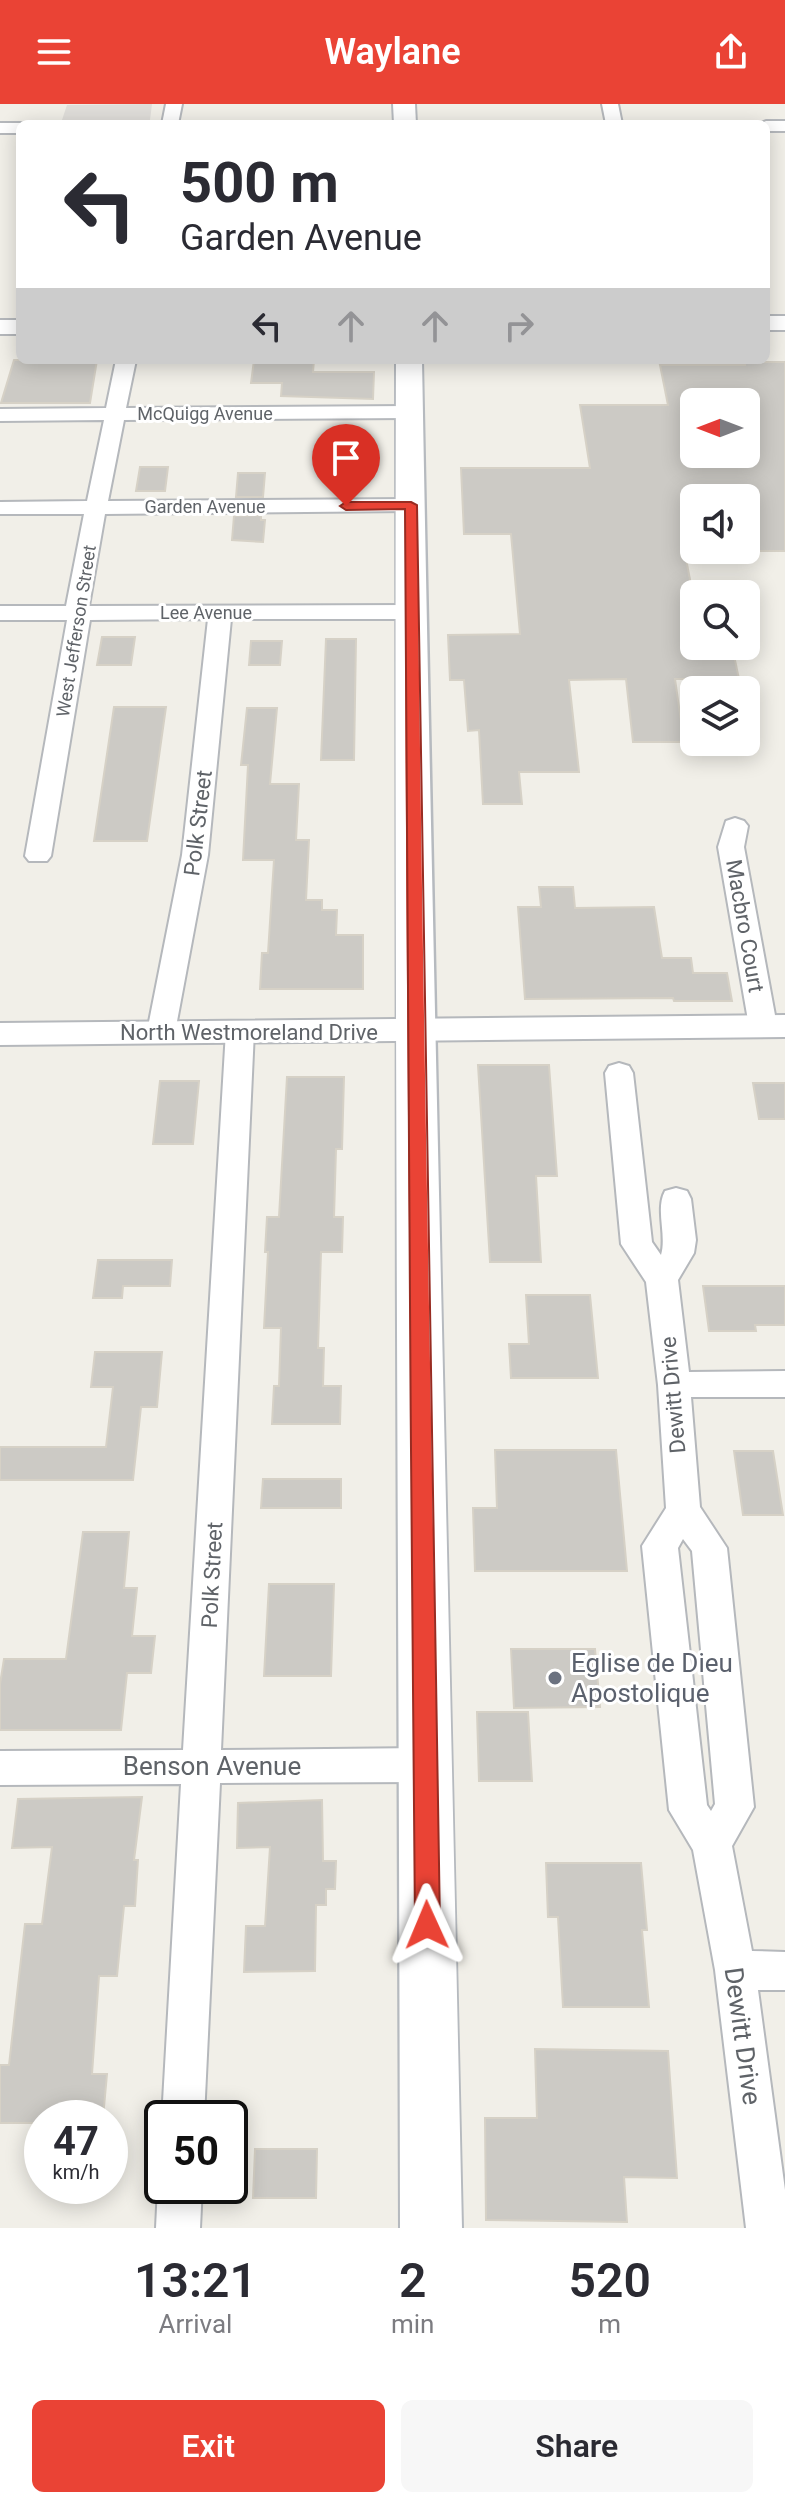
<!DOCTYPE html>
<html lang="en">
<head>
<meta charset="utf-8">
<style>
  body { margin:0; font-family:Roboto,sans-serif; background:#f7f7f7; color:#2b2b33; height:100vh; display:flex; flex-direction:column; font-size:30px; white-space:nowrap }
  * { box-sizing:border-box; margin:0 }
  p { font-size:26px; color:#7c7c81 }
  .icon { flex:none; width:44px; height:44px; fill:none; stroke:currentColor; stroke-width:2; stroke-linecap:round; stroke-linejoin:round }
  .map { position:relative; height:2124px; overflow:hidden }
  .side { display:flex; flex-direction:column; background:#fff; flex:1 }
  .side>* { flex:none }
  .hud { position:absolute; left:16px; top:16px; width:754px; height:244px; border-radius:12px; box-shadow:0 4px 20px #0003; background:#fff; color:#2b2b33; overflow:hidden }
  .needle { width:52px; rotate:270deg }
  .buttons { position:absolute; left:680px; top:284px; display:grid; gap:16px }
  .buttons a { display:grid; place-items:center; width:80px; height:80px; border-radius:12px; background:#fff; box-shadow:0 4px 20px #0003; font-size:40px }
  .speed { position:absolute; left:24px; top:1996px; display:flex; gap:16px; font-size:40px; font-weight:700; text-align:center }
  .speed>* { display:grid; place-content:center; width:104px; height:104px; border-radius:50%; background:#fff; box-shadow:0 4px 20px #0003; line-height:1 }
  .speed small { font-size:20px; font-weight:400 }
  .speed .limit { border:4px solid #111; border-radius:12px; background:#fff; color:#111 }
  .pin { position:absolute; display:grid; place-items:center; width:68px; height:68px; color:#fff; margin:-82px -34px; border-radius:50% 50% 50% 0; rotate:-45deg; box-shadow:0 0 8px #0007 }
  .pin .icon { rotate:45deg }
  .me { position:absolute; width:88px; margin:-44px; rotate:359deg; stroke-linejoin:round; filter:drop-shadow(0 0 6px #0008) }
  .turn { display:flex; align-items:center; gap:28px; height:168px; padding:0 32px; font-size:36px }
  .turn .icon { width:104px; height:104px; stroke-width:2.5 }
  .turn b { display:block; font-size:56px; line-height:68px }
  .lanes { display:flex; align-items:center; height:76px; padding:0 32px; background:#0003; justify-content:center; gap:40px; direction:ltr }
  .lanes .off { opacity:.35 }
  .eta { display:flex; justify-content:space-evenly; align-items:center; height:136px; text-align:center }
  .eta b { font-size:48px; font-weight:600; line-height:56px }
  .cta { display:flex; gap:16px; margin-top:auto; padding:16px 32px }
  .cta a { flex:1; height:92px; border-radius:12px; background:#ea4335; color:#fff; font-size:32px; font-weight:600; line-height:92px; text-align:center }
  .cta a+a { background:#f7f7f7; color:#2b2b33 }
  header { display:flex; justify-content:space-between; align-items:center; height:104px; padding:0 32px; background:#ea4335; color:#fff; font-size:36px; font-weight:600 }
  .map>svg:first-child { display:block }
</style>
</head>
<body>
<header><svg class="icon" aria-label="menu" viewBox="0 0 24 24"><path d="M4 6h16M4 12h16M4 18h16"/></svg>Waylane<svg class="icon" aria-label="share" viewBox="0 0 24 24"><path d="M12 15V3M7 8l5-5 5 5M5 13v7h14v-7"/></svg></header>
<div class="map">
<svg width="785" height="2124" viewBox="0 0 785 2124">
  <rect width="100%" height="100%" fill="#f1efe8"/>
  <polygon fill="#e0deda" points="152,0 150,16 62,16 67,1"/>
  <g fill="#cccac5" stroke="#d6d1c6" stroke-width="2" fill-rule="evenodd">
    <polygon points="14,256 97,256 90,299 1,299"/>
    <polygon points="254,256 314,256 313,268 374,268 373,295 281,292 282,279 251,279"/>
    <path d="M745,258H785V447H746V394H694V429H681L694,496V542H732L739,575H675L684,638H633L626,575L569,576L579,668H519L522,700H483L479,626L468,627L464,576H450L448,531L520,530L511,430H464L461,364H590L580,301H668L660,261H745ZM694,295H746V350H694Z"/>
    <polygon points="140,363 168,363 165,387 136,387"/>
    <polygon points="238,369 265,369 263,393 236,393"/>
    <polygon points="261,411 261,416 265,416 263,438 232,436 234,412"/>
    <polygon points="102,533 135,533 131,561 97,561"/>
    <polygon points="326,535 356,535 354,656 321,656"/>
    <polygon points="251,537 282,537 280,561 249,561"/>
    <polygon points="114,603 166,603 147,737 94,737"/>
    <polygon points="247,604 277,604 270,680 299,680 296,736 309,736 306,796 322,796 322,806 337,806 336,831 363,831 363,885 260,885 262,849 268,849 274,756 243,756 248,661 241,661"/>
    <polygon points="539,783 573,783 575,804 654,803 662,854 691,854 693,869 727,869 732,897 674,897 673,894 525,895 518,803 541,803"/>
    <polygon points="478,961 549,961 557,1072 536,1072 541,1158 490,1158"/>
    <polygon points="287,973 344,973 342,1045 336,1045 334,1113 343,1113 342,1148 321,1148 318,1244 324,1244 323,1282 341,1282 340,1320 272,1320 274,1282 279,1282 281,1224 264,1224 268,1148 265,1148 267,1113 279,1113"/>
    <polygon points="160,977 199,977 193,1040 153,1040"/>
    <polygon points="753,979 785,979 785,1015 759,1015"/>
    <polygon points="98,1156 172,1156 170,1182 123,1182 122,1194 93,1194"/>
    <polygon points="703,1182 785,1182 785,1221 755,1221 756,1227 709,1227"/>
    <polygon points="526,1191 590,1191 598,1274 511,1274 509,1240 529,1240"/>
    <polygon points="95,1248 162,1248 157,1303 141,1303 133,1376 0,1376 0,1343 106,1343 113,1283 91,1283"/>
    <polygon points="495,1346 616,1346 627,1467 475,1467 473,1404 497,1404"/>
    <polygon points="734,1347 773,1347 783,1411 743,1411"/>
    <polygon points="263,1375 341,1375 341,1404 261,1404"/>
    <polygon points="83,1428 129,1428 124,1484 137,1484 132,1532 155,1532 151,1569 127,1569 121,1626 0,1626 0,1580 4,1555 66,1555"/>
    <polygon points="269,1480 334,1480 331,1572 264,1572"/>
    <polygon points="511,1545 595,1545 600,1603 514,1604"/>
    <polygon points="477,1608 528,1608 532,1677 479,1677"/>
    <polygon points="142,1693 134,1756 138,1756 135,1802 124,1802 117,1872 99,1872 92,1970 107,1970 103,2014 42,2014 42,2019 0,2019 0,1961 9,1961 25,1820 42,1820 52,1743 12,1744 18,1695"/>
    <polygon points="322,1696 323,1757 336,1757 335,1785 326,1785 326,1801 316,1801 315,1867 244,1868 246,1822 265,1822 270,1743 237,1744 238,1699"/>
    <polygon points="546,1759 641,1759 647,1826 642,1826 649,1903 563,1903 558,1813 548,1813"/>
    <polygon points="535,1945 668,1947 677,2074 624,2073 627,2118 486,2116 485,2014 537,2014"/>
    <polygon points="255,2045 317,2045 316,2094 253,2094"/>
  </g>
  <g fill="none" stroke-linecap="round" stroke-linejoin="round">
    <defs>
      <g id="minor">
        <polygon points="166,0 182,0 178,20 162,20"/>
        <polygon points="602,0 618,0 622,20 606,20"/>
        <polygon points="766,17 785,17 785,27 766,27 766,20 759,20"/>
        <polygon points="0,19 20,19 23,20 20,20 20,29 0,29"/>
        <polygon points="116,256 136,256 126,304 409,302 419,308 409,314 124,316 108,397 411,395 422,401 411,407 105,410 89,502 411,501 422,508 411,515 231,515 208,751 175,928 171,935 161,937 151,935 147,928 182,751 208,515 90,516 51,752 47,757 29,757 25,752 67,516 0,516 0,502 66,502 84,410 0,410 0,398 87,397 104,316 0,317 0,305 106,304"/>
        <polygon points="735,714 744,717 748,722 744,743 777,922 773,928 763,931 753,928 749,922 718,743 726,717"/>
        <polygon points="240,918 250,921 254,927 221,1646 424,1644 437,1649 443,1661 437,1673 424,1678 220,1679 204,2014 162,2015 181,1680 0,1681 0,1647 183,1646 226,927 230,921"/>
        <path d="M619,959L629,962L633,969L652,1138L661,1151C667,1131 655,1105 665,1087L676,1084L687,1087L691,1095L696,1136L694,1149L678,1176L689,1268L785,1267V1293H691L700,1403L727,1444L754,1703L732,1742L752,1847L785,1848V1886H758L785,2086V2124H746L715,1866L693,1746L669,1706L642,1442L666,1404L658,1281L646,1178L621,1140L605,969L609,962ZM683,1435L692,1447L715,1700L711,1707L707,1701L678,1444Z"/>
        <polygon points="162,2073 162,2082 202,2082 200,2124 156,2124 158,2082"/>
      </g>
      <g id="tertiary">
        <rect x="766" y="212" width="19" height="14"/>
        <rect x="0" y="216" width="20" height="14"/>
        <polygon points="785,911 785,933 0,941 0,919"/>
      </g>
      <g id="secondary">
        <polygon points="393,0 415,0 416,20 394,20"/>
        <path d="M396,256H422C433,879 449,1501 462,2124H400C399,1501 394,879 396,256Z"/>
      </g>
    </defs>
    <use href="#minor" stroke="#b5b8bc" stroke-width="4"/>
    <use href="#tertiary" stroke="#b5b8bc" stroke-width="4"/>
    <use href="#secondary" stroke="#b6babf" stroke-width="4"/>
    <use href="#minor" fill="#fff" fill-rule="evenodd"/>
    <use href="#tertiary" fill="#fff" fill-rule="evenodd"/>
    <use href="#secondary" fill="#fff" fill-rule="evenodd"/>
  </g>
  <path fill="#ea4335" stroke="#982c22" stroke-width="2" d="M411,398L417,401C422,875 432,1348 440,1821L436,1829L427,1832L419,1829L415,1821C412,1349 405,877 405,405L346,406L340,402L346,398Z"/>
  <circle fill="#6b7280" stroke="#fff" stroke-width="3" cx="555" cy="1574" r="8"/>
  <g text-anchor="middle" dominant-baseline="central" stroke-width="6" stroke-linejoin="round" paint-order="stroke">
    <g font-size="18" fill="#5f6368" stroke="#fff">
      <text x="205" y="309">McQuigg Avenue</text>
      <text x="205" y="402">Garden Avenue</text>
      <text x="206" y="508">Lee Avenue</text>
      <text transform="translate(76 527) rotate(-81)">West Jefferson Street</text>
    </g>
    <g font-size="22" fill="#5f6368" stroke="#fff">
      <text transform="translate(198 719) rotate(-83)">Polk Street</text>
      <text transform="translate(745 822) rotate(80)">Macbro Court</text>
      <text x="249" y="928">North Westmoreland Drive</text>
      <text transform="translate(673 1291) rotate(-95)">Dewitt Drive</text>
      <text transform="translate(212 1471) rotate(-87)">Polk Street</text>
    </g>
    <g font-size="26" fill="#5b616d" stroke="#fff" text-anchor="start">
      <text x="571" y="1559">Eglise de Dieu<tspan x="571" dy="30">Apostolique</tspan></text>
    </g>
    <g font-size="26" fill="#5f6368" stroke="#fff">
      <text x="212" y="1662">Benson Avenue</text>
      <text transform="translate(743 1932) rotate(82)">Dewitt Drive</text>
    </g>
  </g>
</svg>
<div class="buttons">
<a><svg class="needle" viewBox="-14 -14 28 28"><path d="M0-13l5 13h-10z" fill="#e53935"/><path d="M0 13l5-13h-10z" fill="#7c7c81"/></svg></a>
<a><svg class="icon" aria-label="sound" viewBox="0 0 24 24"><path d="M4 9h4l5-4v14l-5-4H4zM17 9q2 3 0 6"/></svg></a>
<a><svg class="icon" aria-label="search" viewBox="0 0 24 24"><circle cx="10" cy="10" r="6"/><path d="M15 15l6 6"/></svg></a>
<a><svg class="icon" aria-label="layers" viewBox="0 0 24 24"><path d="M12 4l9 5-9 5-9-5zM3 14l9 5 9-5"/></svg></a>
</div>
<div class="speed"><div>47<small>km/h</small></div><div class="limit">50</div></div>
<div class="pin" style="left:346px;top:402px;background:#d93025"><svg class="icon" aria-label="arrive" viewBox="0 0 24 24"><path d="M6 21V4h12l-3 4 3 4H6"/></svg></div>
<svg class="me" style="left:427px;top:1821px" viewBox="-20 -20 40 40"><path d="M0-17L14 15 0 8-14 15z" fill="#ea4335" stroke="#fff" stroke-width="4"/></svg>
<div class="hud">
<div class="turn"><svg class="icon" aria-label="left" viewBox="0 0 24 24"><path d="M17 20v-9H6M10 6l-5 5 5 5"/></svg><div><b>500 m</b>Garden Avenue</div></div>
<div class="lanes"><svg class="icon" aria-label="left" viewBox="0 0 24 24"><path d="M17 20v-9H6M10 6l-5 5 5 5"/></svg><svg class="icon off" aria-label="ahead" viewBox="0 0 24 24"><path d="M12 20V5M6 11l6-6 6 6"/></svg><svg class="icon off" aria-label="ahead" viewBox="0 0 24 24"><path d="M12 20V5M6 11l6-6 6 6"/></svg><svg class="icon off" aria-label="right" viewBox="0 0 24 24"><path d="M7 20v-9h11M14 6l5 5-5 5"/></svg></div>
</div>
</div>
<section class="side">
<div class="eta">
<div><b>13:21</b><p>Arrival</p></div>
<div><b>2</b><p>min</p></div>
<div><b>520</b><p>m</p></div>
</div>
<div class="cta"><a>Exit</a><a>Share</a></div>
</section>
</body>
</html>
